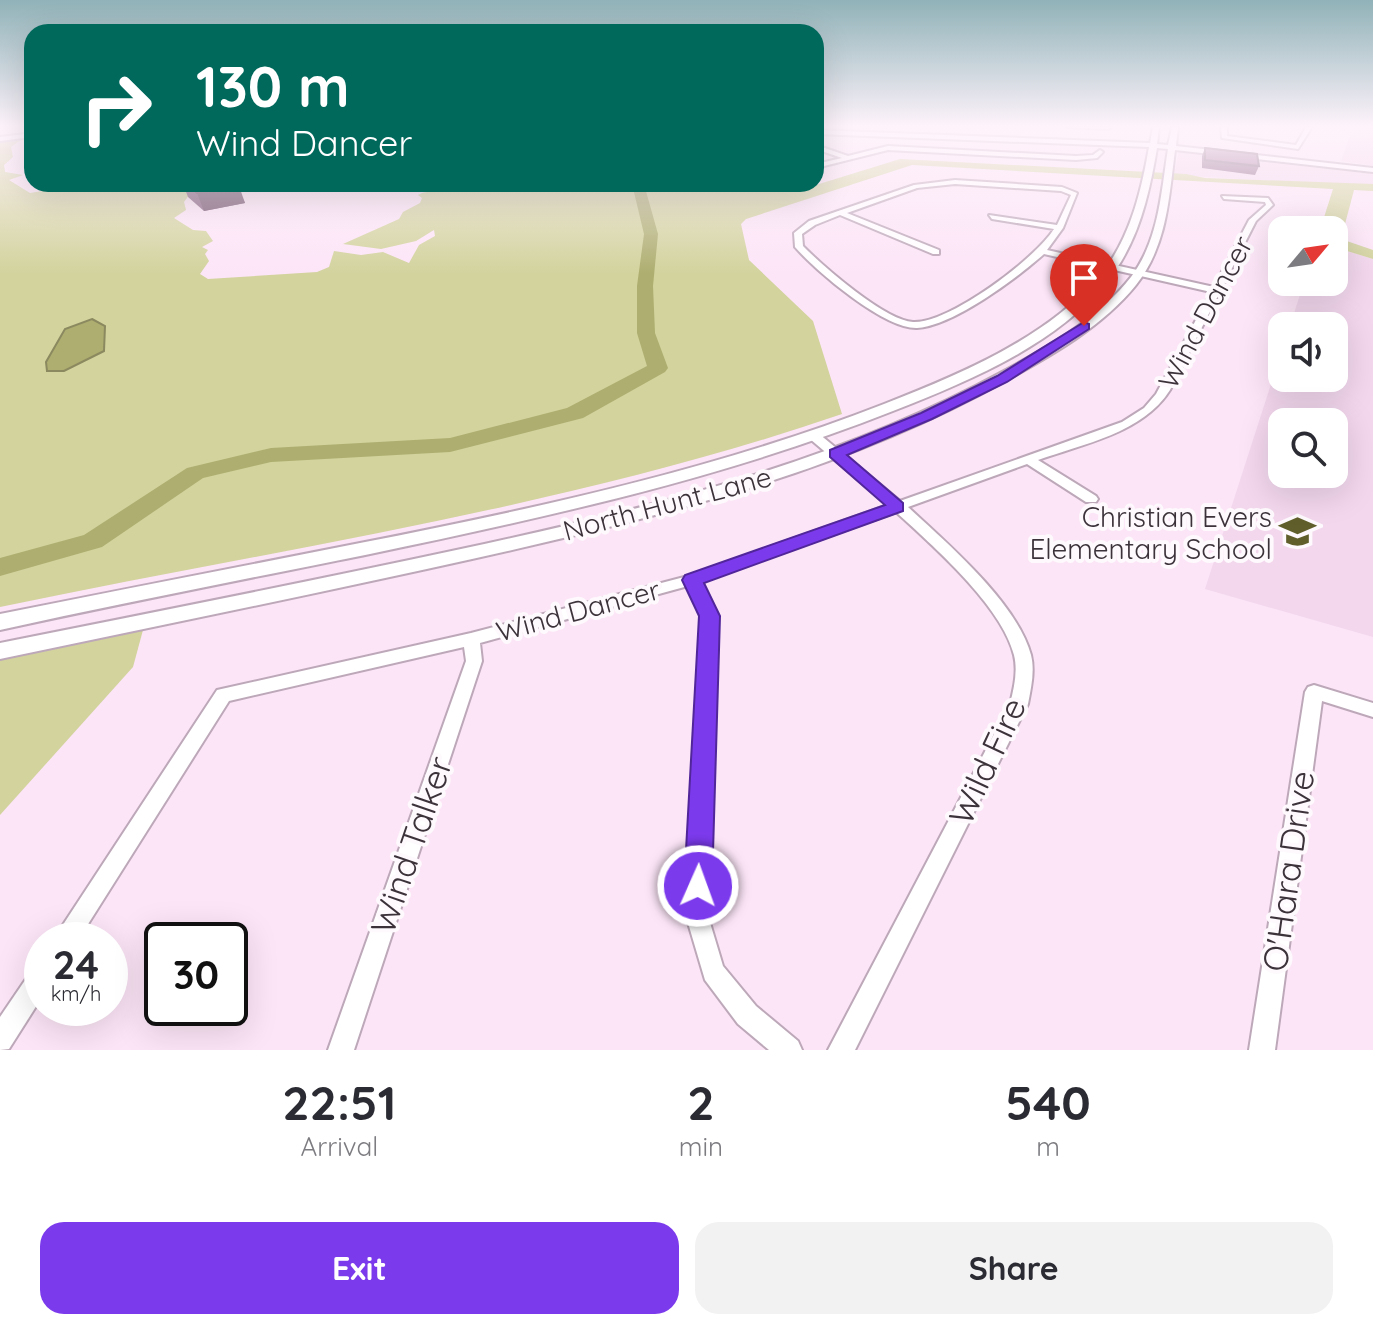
<!DOCTYPE html>
<html lang="en">
<head>
<meta charset="utf-8">
<style>
  body { margin:0; font-family:Quicksand,sans-serif; background:#f2f2f3; color:#2b2b33; height:100vh; display:flex; flex-direction:column; font-size:30px; white-space:nowrap }
  * { box-sizing:border-box; margin:0 }
  p { font-size:26px; color:#7c7c81 }
  .icon { flex:none; width:44px; height:44px; fill:none; stroke:currentColor; stroke-width:2; stroke-linecap:round; stroke-linejoin:round }
  .map { position:relative; height:1050px; overflow:hidden }
  .sheet { display:flex; flex-direction:column; background:#fff; flex:1 }
  .sheet>* { flex:none }
  .hud { position:absolute; left:24px; top:24px; width:800px; height:168px; border-radius:24px; box-shadow:0 8px 32px #0002; background:#00695c; color:#fff; overflow:hidden }
  .needle { width:52px; rotate:61deg }
  .buttons { position:absolute; left:1268px; top:216px; display:grid; gap:16px }
  .buttons a { display:grid; place-items:center; width:80px; height:80px; border-radius:16px; background:#fff; box-shadow:0 8px 32px #0002; font-size:40px }
  .speed { position:absolute; left:24px; top:922px; display:flex; gap:16px; font-size:40px; font-weight:700; text-align:center }
  .speed>* { display:grid; place-content:center; width:104px; height:104px; border-radius:50%; background:#fff; box-shadow:0 8px 32px #0002; line-height:1 }
  .speed small { font-size:20px; font-weight:400 }
  .speed .limit { border:4px solid #111; border-radius:12px; background:#fff; color:#111 }
  .pin { position:absolute; display:grid; place-items:center; width:68px; height:68px; color:#fff; margin:-82px -34px; border-radius:50% 50% 50% 0; rotate:-45deg; box-shadow:0 0 8px #0007 }
  .pin .icon { rotate:45deg }
  .me { position:absolute; width:88px; margin:-44px; rotate:2deg; stroke-linejoin:round; filter:drop-shadow(0 0 6px #0008) }
  .turn { display:flex; align-items:center; gap:28px; height:168px; padding:0 40px; font-size:36px }
  .turn .icon { width:104px; height:104px; stroke-width:2.5 }
  .turn b { display:block; font-size:56px; line-height:68px }
  .eta { display:flex; justify-content:space-evenly; align-items:center; height:136px; text-align:center }
  .eta b { font-size:48px; font-weight:700; line-height:56px }
  .primary-button { display:flex; gap:16px; margin-top:auto; padding:16px 40px }
  .primary-button a { flex:1; height:92px; border-radius:24px; background:#7c3aed; color:#fff; font-size:32px; font-weight:700; line-height:92px; text-align:center }
  .primary-button a+a { background:#f2f2f3; color:#2b2b33 }
  .map>svg:first-child { display:block }
</style>
</head>
<body>
<div class="map">
<svg width="1373" height="1050" viewBox="0 0 1373 1050">
  <rect width="100%" height="100%" fill="#fce5f7"/>
  <g fill="#f3d7ed" fill-rule="evenodd">
    <polygon points="1353,127 1373,127 1373,166 1341,161"/>
    <polygon points="1179,150 1373,171 1373,187 1174,175"/>
    <path d="M1334,247L1373,259V637L1205,589L1282,350V378H1334V326H1290L1304,282H1334ZM1282,422H1334V474H1282Z"/>
  </g>
  <g fill="#d2d39d">
    <path d="M19,141L11,147L13,157L4,165L5,172L23,175L9,180L30,193L86,184H186L192,191L184,202L186,210L174,218L193,230L206,231L213,241L202,247L208,250L205,254L209,261L200,274L208,279L317,272L329,267L334,251L361,255L383,252L409,263L419,245L435,236L434,230L416,241L381,249L343,244L399,219L403,212L420,203L422,198L418,195L422,193L464,184H796L803,189L900,159L1186,174L1205,178L1373,184V191L1354,190L1341,239L1373,250V259L1334,247V230H1320L1333,189L912,165L746,219L741,224L749,260L813,321L842,414C568,508 282,548 0,607V142Z"/>
    <polygon points="143,630 133,667 0,815 0,660"/>
  </g>
  <polygon fill="#adae6f" stroke="#8b895f" stroke-width="2" points="92,319 105,326 104,351 64,371 47,371 46,362 65,329"/>
  <g fill="none" stroke-linecap="round" stroke-linejoin="round">
    <polygon fill="#adae6f" fill-rule="evenodd" points="632,184 644,184 658,234 653,286 655,333 668,368 665,372 583,418 450,452 271,462 203,478 102,547 0,576 0,558 84,535 187,468 271,448 450,438 567,408 647,366 637,333 637,286 644,234"/>
    <defs>
      <g id="minor">
        <polygon points="1067,127 1111,127 1108,129"/>
        <polygon points="1221,127 1227,127 1227,136 1296,145 1306,127 1312,127 1298,149 1222,138"/>
        <polygon points="816,145 848,156 888,146 1076,156 1093,155 1100,150 1103,152 1097,158 1076,160 888,150 816,168 816,164 842,158 816,149"/>
        <path d="M955,180L1062,187L1077,193L1063,228L1047,250L1214,287L1249,220L1266,205L1265,202L1224,199L1222,196L1268,198L1273,205L1256,221L1170,390C1143,433 1083,444 1038,460L1096,496L1098,499L1096,502H1086L1027,464L908,507C947,543 1017,603 1031,655C1035,671 1031,688 1028,704L855,1050H828L1010,704C1014,688 1018,671 1014,655C1002,606 932,545 896,512L701,582L718,616L708,916L723,966L756,1006L798,1041L802,1050H769L738,1024L705,980L686,916L702,616L688,586L480,643L482,661L354,1050H328L466,661L464,647L229,701L78,940H53L217,690L471,633L688,576L888,505L810,439L808,436L810,433H818L900,501L1122,422L1144,408L1156,394L1211,292L1044,254C1017,278 953,326 917,328C884,329 816,271 795,247L794,233L809,221L914,185ZM955,184L1061,191L1071,195L1057,225L989,215L992,219L1054,229C1035,259 949,324 913,322C884,320 824,267 803,246L802,234L815,225L840,215L933,254H939V250L847,213L917,188Z"/>
        <polygon points="1314,685 1373,703 1373,717 1322,701 1275,1050 1249,1050 1305,692 1308,687"/>
        <polygon points="42,963 42,997 9,1049 0,1050 0,1017 34,967"/>
      </g>
      <g id="major">
        <path d="M1153,127H1159L1157,144L1168,145L1172,127H1178L1176,146L1373,168V172L1175,150C1169,198 1167,246 1136,285C1102,327 1052,355 1005,381C841,473 655,518 472,559C315,594 157,626 0,659V643C154,612 308,582 461,549C647,509 833,464 1002,372C1048,347 1098,319 1131,277C1159,240 1161,193 1168,149L1157,148C1149,196 1138,244 1106,283C1054,346 967,382 893,411C724,478 547,517 370,554C246,579 123,603 0,630V614C120,590 240,567 360,543C538,508 715,470 884,404C958,375 1043,340 1097,279C1129,243 1141,193 1149,147L816,134V130L1150,143Z"/>
        <polygon points="32,133 32,137 0,141 0,137"/>
      </g>
    </defs>
    <use href="#minor" stroke="#bda8b9" stroke-width="4"/>
    <use href="#major" stroke="#bda8b9" stroke-width="4"/>
    <use href="#minor" fill="#fff" fill-rule="evenodd"/>
    <use href="#major" fill="#fff" fill-rule="evenodd"/>
  </g>
  <g fill="#81577a">
    <polygon points="1205,148 1259,166 1255,175 1202,168 1202,156"/>
    <polygon points="183,184 236,184 245,203 204,211 188,197"/>
  </g>
  <polygon fill="#694763" points="239,186 245,203 204,211 197,193"/>
  <g fill="#96658e" stroke="#694763" stroke-width="2">
    <polygon points="1205,148 1257,154 1259,166 1205,160"/>
    <polygon points="186,184 236,184 239,186 197,193"/>
  </g>
  <linearGradient id="sky" x2="0" y2="1"><stop stop-color="#90b2b8"/><stop offset="0.46" stop-color="#fef3fb"/><stop offset="1" stop-color="#fef3fb" stop-opacity="0"/></linearGradient>
  <rect width="1373" height="274" fill="url(#sky)"/>
  <polygon fill="#7c3aed" stroke="#51269a" stroke-width="2" points="1084,322 1089,324 1089,329 1007,382 932,419 847,455 903,503 903,511 704,583 720,616 712,886 708,896 698,900 688,896 684,886 699,616 682,580 685,575 885,505 830,457 830,450 921,413 997,376"/>
  <defs>
    <symbol id="school-bare" viewBox="-9 -9 18 18"><path d="M0-5L7-2L0 1L-7-2ZM-4 1L0 2.5L4 1V4Q0 6-4 4Z" fill="#605f2c" stroke="#fdf9fc" stroke-width="2.5" paint-order="stroke"/></symbol>
  </defs>
  <g fill-rule="evenodd">
    <use href="#school-bare" x="1272" y="506" width="51" height="51"/>
  </g>
  <g text-anchor="middle" dominant-baseline="central" stroke-width="8" stroke-linejoin="round" paint-order="stroke">
    <g font-size="28" fill="#3c333a" stroke="#fdf9fc">
      <text transform="translate(1205 312) rotate(-62)">Wind Dancer</text>
      <text transform="translate(667 503) rotate(-15)">North Hunt Lane</text>
      <text transform="translate(578 610) rotate(-15)">Wind Dancer</text>
    </g>
    <g font-size="28" fill="#3c333a" stroke="#fdf9fc" text-anchor="end">
      <text x="1272" y="516">Christian Evers<tspan x="1272" dy="32">Elementary School</tspan></text>
    </g>
    <g font-size="34" fill="#3c333a" stroke="#fdf9fc">
      <text transform="translate(987 761) rotate(-65)">Wild Fire</text>
      <text transform="translate(411 845) rotate(-71)">Wind Talker</text>
      <text transform="translate(1288 871) rotate(-82)">O'Hara Drive</text>
    </g>
  </g>
</svg>
<div class="buttons">
<a><svg class="needle" viewBox="-14 -14 28 28"><path d="M0-13l5 13h-10z" fill="#e53935"/><path d="M0 13l5-13h-10z" fill="#7c7c81"/></svg></a>
<a><svg class="icon" aria-label="sound" viewBox="0 0 24 24"><path d="M4 9h4l5-4v14l-5-4H4zM17 9q2 3 0 6"/></svg></a>
<a><svg class="icon" aria-label="search" viewBox="0 0 24 24"><circle cx="10" cy="10" r="6"/><path d="M15 15l6 6"/></svg></a>
</div>
<div class="speed"><div>24<small>km/h</small></div><div class="limit">30</div></div>
<div class="pin" style="left:1084px;top:326px;background:#d93025"><svg class="icon" aria-label="arrive" viewBox="0 0 24 24"><path d="M6 21V4h12l-3 4 3 4H6"/></svg></div>
<svg class="me" style="left:698px;top:886px" viewBox="-20 -20 40 40"><circle r="17" fill="#7c3aed" stroke="#fff" stroke-width="3"/><path d="M0-11L8 9 0 5-8 9z" fill="#fff"/></svg>
<div class="hud">
<div class="turn"><svg class="icon" aria-label="right" viewBox="0 0 24 24"><path d="M7 20v-9h11M14 6l5 5-5 5"/></svg><div><b>130 m</b>Wind Dancer</div></div>
</div>
</div>
<section class="sheet">
<div class="eta">
<div><b>22:51</b><p>Arrival</p></div>
<div><b>2</b><p>min</p></div>
<div><b>540</b><p>m</p></div>
</div>
<div class="primary-button"><a>Exit</a><a>Share</a></div>
</section>
</body>
</html>
